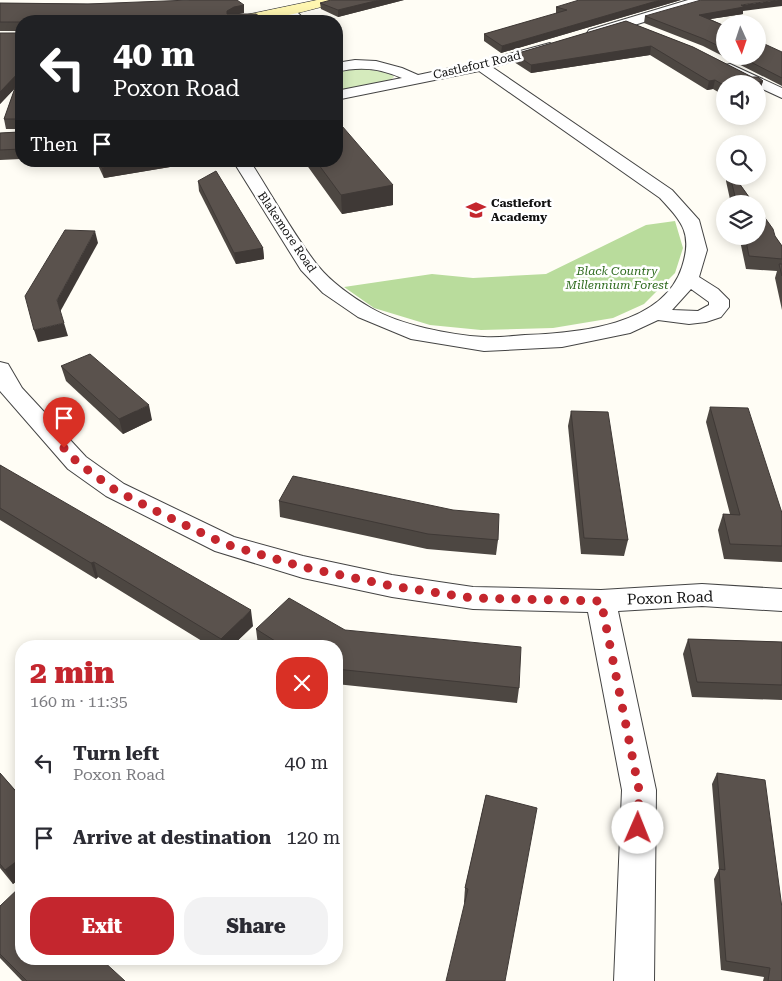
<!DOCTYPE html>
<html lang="en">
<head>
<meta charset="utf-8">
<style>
  body { margin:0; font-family:"Roboto Serif",serif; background:#f2f2f3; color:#2b2b33; height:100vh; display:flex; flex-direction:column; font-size:19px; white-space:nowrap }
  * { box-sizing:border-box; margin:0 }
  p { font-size:16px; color:#7c7c81 }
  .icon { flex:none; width:28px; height:28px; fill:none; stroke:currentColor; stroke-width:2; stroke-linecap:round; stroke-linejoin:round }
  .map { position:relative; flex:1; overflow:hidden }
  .drawer { position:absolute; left:15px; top:640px; width:328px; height:325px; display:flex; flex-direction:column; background:#fff; border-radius:20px; box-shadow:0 2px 12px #0003 }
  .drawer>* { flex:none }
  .banner { position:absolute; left:15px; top:15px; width:328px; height:152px; border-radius:20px; box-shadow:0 2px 12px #0003; background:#202124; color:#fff; overflow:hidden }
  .needle { width:32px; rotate:177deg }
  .controls { position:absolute; left:716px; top:15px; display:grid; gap:10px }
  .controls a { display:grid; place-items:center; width:50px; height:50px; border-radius:50%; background:#fff; box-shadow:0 2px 12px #0003; font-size:25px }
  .pin { position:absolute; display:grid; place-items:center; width:42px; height:42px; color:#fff; margin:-51px -21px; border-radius:50% 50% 50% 0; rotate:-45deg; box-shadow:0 0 5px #0007 }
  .pin .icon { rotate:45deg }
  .me { position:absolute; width:55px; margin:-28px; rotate:1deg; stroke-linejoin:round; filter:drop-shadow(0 0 4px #0008) }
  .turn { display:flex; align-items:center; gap:18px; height:105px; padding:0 15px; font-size:22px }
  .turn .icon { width:65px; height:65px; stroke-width:2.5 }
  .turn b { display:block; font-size:35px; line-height:42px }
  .then { display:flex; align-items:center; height:48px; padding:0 15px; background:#0003; gap:10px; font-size:19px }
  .round { display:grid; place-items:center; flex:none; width:52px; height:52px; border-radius:20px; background:#f2f2f3 }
  .head { display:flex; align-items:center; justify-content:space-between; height:85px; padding:0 15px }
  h1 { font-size:30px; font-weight:800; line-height:38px; color:#c4262e }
  .action { display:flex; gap:10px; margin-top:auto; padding:10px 15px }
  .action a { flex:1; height:58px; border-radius:20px; background:#c4262e; color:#fff; font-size:20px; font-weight:800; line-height:58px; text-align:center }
  .action a+a { background:#f2f2f3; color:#2b2b33 }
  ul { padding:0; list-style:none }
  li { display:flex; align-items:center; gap:15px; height:75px; padding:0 15px }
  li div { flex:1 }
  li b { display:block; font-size:19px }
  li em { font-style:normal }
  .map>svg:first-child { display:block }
</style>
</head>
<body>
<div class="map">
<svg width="782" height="981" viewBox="0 0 782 981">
  <rect width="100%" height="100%" fill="#fffdf5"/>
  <path fill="#d5ebbd" d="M357,68L391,73L394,77C383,87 351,91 336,89V74L348,69Z"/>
  <polygon fill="#b9dc9c" points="675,221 683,248 675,273 644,304 613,318 553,328 481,330 430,325 374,308 344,287 432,274 473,278 546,274 646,225"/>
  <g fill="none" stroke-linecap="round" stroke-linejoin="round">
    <defs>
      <g id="street">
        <polygon points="688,0 707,0 705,3 599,36 594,37 587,33 589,30"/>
        <polygon points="289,7 293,8 306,21 293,21 283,11"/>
        <path d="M550,43L557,47L555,50L492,67L672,190L699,220L707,250L699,277L718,289L729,300V307L721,317L706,322L689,324L658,320L630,333L562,347L484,351L411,339L358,317L323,293L301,270L233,161H250C272,195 293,234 318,266C332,283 352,297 371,308C400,325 450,335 484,337C497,338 512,336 525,335C577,333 663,326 682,267C693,233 682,222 660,198L479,71L336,100V91L402,78C379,68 360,66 336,72V63L355,60L376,61L402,68L418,75L479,62ZM691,289L709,302V305L698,311L672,310Z"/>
        <polygon points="730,64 782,88 782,98 758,87 758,84 750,84 725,71 723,68 725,65"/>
        <polygon points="0,362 8,364 22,388 86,457 124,484 234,537 303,556 392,575 473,587 601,590 702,584 782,589 782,611 702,606 618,611 656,790 654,981 614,981 622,790 588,612 473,609 392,597 303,578 215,551 106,496 68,469 0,391"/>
      </g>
      <path id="secondary" d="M317,0H338L337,3C301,12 266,23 229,21L236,17Z"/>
    </defs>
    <use href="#street" stroke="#444" stroke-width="2"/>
    <use href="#secondary" stroke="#333" stroke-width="1"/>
    <use href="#street" fill="#fff" fill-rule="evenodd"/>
    <use href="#secondary" fill="#fff6b0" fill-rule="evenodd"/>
  </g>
  <g fill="#4d4742">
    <polygon points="404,0 338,17 321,9 320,3"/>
    <polygon points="681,0 501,53 484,41 484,34 556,14 556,7"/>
    <polygon points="0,3 8,3 244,5 244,13 21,21 21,159 0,160 0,133 19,132 20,130 20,129 6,129 4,119 15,88 0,104 0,33 20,33 20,31 0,31"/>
    <polygon points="743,11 743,14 710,19 725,26 725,56 758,56 782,52 782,86 703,46 644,23 645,16"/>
    <polygon points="626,21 693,47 752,77 758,77 763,81 760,90 758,91 758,84 725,84 725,96 713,89 707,90 650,55 531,73 514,62 515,54"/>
    <polygon points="96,161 181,161 182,165 104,178"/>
    <polygon points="289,161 336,161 393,185 393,205 342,214 306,164 293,166"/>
    <polygon points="727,176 734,176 754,204 731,204 726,181"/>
    <polygon points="198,181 263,248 264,259 236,264 199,191"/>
    <polygon points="739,236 775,236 782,246 782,310 775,278 777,271 746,269"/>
    <polygon points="61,366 152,420 123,434 66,381"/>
    <polygon points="710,407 782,513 782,562 724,559 718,530 723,514 730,514 706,422"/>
    <polygon points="571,411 628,540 624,556 581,554 568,426"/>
    <polygon points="0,465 253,626 232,646 210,646 98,577 96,579 0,520"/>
    <polygon points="279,501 453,510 498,540 496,555 427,549 280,517"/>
    <polygon points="256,629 345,630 519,688 517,703 336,684 336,646 260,646 258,645"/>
    <polygon points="688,639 782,642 782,700 692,697 683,654"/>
    <polygon points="0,773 21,797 21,878 13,884 0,868"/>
    <polygon points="717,773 782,981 763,981 764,977 721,970 714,879 719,869 712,784"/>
    <polygon points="486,795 505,981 464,902 465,888"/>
    <polygon points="0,906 125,981 22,981 0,958"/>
  </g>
  <g fill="#3f3936">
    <polygon points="379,0 404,0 338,17 338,10"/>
    <polygon points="660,0 681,0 501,53 502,46"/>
    <polygon points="778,0 782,0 782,6 743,11 743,14 698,21 699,15 741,5"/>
    <polygon points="244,5 244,13 235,15 227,14 227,11 234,7"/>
    <polygon points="651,46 650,55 531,73 531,65"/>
    <polygon points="21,70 21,82 0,104 0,92"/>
    <polygon points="715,80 713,89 707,90 709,81"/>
    <polygon points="763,81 760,90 758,91 758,84 749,84"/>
    <polygon points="143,161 181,161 182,165 104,178 102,168"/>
    <polygon points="292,161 306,161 306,164 293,166"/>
    <polygon points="393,185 393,205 342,214 341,195"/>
    <polygon points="95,231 98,243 60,312 57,300"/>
    <polygon points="263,248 264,259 236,264 234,253"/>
    <polygon points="64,323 68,336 38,342 34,330"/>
    <polygon points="149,405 152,420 123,434 119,419"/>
    <polygon points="94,562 98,577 96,579 91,563"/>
    <polygon points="251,610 253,626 232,646 222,646 221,639"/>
    <polygon points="21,858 21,878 13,884 5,870"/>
  </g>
  <g fill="#5a524d" stroke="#3f3936">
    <polygon points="190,0 237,0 244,5 234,7 227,11 227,14 256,14 266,21 21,21 21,70 0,92 0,33 20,33 20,22 0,22 0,3 88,4"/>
    <polygon points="331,0 379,0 338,10 320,3"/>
    <polygon points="579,0 660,0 502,46 484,34 567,10 556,7"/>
    <polygon points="701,0 778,0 741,5 744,7 699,15 725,26 725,49 704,39 645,16"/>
    <polygon points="626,21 693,47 752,77 758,77 763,81 749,84 725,84 725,86 715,80 709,81 651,46 531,65 515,54"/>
    <polygon points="758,41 782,52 782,78 739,56 758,56"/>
    <polygon points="21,71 21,149 0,150 0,133 19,132 20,130 20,119 4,119"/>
    <polygon points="336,119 393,185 341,195 316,161 336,161"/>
    <polygon points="99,161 143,161 102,168"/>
    <polygon points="216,171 263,248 234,253 198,181"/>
    <polygon points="730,176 734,176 754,204 737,204"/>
    <polygon points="758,208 773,229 775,236 782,246 782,259 749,256 745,236 758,236"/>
    <polygon points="65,230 95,231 57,300 64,323 34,330 25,296"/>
    <polygon points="779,264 782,264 782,276"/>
    <polygon points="90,354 149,405 119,419 61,366"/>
    <polygon points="710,407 748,408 782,513 782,546 730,544 723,514 740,515"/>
    <polygon points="571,411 608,412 628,540 584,538"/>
    <polygon points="0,465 251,610 221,639 94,562 91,563 0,508"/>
    <polygon points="293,476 453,510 499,514 498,540 428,534 279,501"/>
    <polygon points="289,598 345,630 521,647 519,688 336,669 336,646 283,646 256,629"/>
    <polygon points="688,639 782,642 782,685 697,682"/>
    <polygon points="0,773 21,797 21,858 5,870 0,864"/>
    <polygon points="717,773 765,780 782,908 782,981 768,981 770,968 726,961 719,869 725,870"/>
    <polygon points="486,795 537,808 505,981 446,981 468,889 465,888"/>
    <polygon points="21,886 21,959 101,959 125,981 27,981 0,954 0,906"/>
  </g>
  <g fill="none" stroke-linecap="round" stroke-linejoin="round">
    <polyline stroke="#c4262e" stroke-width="9" stroke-dasharray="0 16.2" points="64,448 77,462 115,490 162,514 225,544 303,567 392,586 472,598 601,601 639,790 638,828"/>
  </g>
  <defs>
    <symbol id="school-bare" viewBox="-9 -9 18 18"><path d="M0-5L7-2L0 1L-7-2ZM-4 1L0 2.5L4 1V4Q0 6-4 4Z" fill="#c4262e" stroke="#fff" stroke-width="2.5" paint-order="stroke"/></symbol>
  </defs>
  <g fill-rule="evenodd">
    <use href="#school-bare" x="462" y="196" width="28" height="28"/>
  </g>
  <g text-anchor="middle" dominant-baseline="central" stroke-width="5" stroke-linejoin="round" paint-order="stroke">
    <g font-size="12" fill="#111" stroke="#fff">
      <text transform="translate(477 65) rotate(-13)">Castlefort Road</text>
      <text transform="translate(287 232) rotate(56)">Blakemore Road</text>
    </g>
    <g font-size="12" font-weight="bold" fill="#111" stroke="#fff" text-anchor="start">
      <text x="491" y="203">Castlefort<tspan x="491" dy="14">Academy</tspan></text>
    </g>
    <g font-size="12" font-style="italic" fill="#2f6b1f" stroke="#fff">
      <text x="617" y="271">Black Country<tspan x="617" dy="14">Millennium Forest</tspan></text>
    </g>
    <g font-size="15" fill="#111" stroke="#fff">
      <text transform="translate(670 598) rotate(-2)">Poxon Road</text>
    </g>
  </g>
</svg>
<div class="controls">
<a><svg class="needle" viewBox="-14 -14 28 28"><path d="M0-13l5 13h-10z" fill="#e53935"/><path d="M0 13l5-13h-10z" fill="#7c7c81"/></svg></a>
<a><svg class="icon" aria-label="sound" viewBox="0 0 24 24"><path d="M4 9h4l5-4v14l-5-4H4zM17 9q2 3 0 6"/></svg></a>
<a><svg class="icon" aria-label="search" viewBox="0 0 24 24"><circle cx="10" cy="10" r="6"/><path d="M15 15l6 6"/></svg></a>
<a><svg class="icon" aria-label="layers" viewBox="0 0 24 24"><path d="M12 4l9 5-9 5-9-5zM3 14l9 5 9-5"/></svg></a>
</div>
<div class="pin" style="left:64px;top:448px;background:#d93025"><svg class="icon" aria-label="arrive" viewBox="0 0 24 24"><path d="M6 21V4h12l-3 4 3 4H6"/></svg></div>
<svg class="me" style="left:638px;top:828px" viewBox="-20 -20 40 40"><circle r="19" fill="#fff"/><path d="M0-13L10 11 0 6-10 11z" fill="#c4262e"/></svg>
<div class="banner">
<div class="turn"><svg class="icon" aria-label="left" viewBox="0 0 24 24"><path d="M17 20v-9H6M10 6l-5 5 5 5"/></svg><div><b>40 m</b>Poxon Road</div></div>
<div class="then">Then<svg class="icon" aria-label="arrive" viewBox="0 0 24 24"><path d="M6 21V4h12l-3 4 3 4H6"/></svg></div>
</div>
<section class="drawer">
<div class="head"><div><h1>2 min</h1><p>160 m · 11:35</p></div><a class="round" style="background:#d93025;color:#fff"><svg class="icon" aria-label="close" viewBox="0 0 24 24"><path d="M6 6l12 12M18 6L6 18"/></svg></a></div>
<ul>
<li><svg class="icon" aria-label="left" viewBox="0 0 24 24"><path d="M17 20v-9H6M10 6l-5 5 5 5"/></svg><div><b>Turn left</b><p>Poxon Road</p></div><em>40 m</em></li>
<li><svg class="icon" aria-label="arrive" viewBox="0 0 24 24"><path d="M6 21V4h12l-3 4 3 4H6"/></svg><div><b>Arrive at destination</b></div><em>120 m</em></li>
</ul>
<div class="action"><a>Exit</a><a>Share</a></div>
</section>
</div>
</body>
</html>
